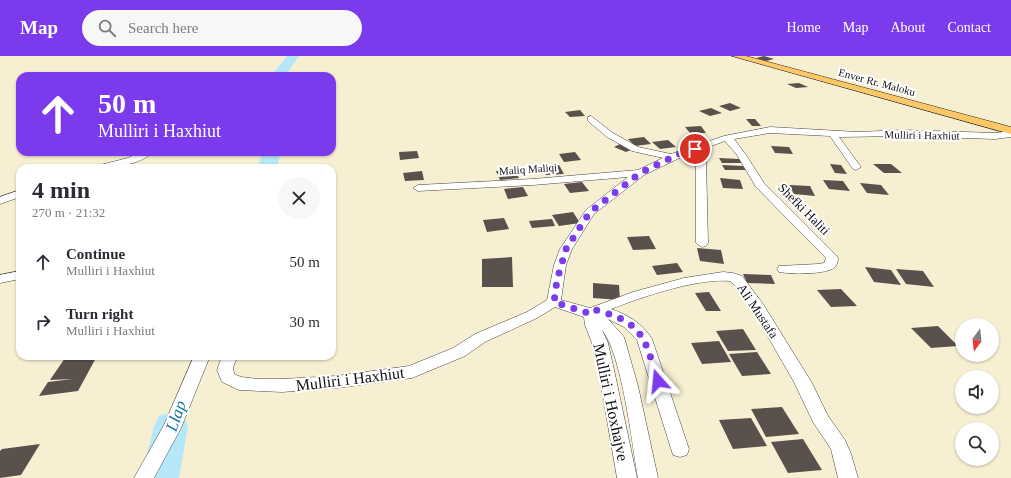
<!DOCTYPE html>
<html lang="en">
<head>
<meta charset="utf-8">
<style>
  body { margin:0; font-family:"Times New Roman",serif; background:#f7f7f7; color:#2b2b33; height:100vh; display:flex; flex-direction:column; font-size:15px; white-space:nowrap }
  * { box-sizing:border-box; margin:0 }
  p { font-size:13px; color:#7c7c81 }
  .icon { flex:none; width:22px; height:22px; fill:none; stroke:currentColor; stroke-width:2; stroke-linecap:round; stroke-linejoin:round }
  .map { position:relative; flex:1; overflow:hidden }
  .sheet { position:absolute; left:16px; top:108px; width:320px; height:196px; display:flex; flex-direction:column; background:#fff; border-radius:12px; box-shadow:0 1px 3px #0004 }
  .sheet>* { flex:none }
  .hud { position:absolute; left:16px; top:16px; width:320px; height:84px; border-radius:12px; box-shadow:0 1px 3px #0004; background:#7c3aed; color:#fff; overflow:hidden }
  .needle { width:26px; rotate:195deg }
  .fabs { position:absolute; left:955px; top:262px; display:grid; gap:8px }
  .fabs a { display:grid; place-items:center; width:44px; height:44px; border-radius:50%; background:#fff; box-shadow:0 1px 3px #0004; font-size:20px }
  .pin { position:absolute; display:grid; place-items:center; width:34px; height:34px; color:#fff; margin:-17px; border:2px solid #fff; border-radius:50%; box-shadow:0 1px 4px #0007 }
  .me { position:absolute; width:44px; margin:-22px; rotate:342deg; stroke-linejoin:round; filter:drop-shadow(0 0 3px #0008) }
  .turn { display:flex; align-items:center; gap:14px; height:84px; padding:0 16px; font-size:18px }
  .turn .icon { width:52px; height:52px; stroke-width:2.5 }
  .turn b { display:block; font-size:28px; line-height:34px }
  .round { display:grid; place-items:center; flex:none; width:42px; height:42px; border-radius:21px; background:#f7f7f7 }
  .headline { display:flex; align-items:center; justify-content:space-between; height:68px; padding:0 16px }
  h1 { font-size:24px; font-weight:600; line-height:30px }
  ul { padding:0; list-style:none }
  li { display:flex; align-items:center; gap:12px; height:60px; padding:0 16px }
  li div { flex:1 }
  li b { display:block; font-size:15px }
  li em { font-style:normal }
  header { display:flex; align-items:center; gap:24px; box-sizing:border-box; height:56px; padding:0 20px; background:#7c3aed; color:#fff }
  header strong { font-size:19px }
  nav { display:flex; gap:22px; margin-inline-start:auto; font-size:14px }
  .search { width:280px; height:36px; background:#f7f7f7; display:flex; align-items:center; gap:10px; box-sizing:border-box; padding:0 14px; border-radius:22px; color:#7c7c81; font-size:15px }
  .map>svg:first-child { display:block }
</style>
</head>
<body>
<header>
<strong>Map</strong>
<div class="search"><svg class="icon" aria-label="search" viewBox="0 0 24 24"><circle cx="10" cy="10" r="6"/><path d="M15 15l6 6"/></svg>Search here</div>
<nav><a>Home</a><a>Map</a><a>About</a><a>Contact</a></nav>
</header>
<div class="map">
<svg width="1011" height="422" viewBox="0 0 1011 422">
  <rect width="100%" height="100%" fill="#fffbf4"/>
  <path fill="#f7efd2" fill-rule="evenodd" d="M0,0H1011V422H0ZM20,20H332V96H20ZM20,112H332V300H20ZM962,269H992V299H962ZM962,321H992V351H962ZM962,373H992V403H962Z"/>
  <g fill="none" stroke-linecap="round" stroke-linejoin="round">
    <g fill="#b6e7f9" fill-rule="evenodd">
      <polygon points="287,0 299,0 288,16 288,20 274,20 274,16"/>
      <polygon points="263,96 281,96 277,112 257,112"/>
      <polygon points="171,356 183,360 188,370 179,422 141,422 154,370 159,360"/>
    </g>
  </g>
  <g fill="#5a504c">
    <polygon points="764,0 774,3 766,5 756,2"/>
    <polygon points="799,27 808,31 796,32 787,28"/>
    <polygon points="730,47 741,52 730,55 719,50"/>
    <polygon points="711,52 722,57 710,60 699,55"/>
    <polygon points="580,54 585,60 570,61 565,56"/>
    <polygon points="746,63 755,63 761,70 752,70"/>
    <polygon points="701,70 706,77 690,77 685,71"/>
    <polygon points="644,81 651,88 635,90 628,83"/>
    <polygon points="668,84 676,91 660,93 652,86"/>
    <polygon points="620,88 633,93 626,96 614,91"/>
    <polygon points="771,90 789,91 793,98 775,97"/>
    <polygon points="417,95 419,102 400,104 399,96"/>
    <polygon points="575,96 581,104 564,106 559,98"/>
    <polygon points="719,102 739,103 742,107 722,107"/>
    <polygon points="830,108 841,109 847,118 835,117"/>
    <polygon points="873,108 891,108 902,117 884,117"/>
    <polygon points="559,109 564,118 546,119 541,111"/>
    <polygon points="722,109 743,110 746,114 725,114"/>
    <polygon points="514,113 519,122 500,124 496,115"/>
    <polygon points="422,115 424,124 405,125 403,117"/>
    <polygon points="720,122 740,124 743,133 723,132"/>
    <polygon points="823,124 843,125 850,135 829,133"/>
    <polygon points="582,126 589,135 570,137 564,128"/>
    <polygon points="860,127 881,129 889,139 867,137"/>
    <polygon points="789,129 810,130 815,140 794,138"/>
    <polygon points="523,131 528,140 508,143 504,133"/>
    <polygon points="573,156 580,167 559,170 552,159"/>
    <polygon points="504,162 509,173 487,176 483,164"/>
    <polygon points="552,163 555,170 532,172 529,165"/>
    <polygon points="649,180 656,193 633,194 627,181"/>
    <polygon points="697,192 721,194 724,208 700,205"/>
    <polygon points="512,201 513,231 482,231 482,203"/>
    <polygon points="677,207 683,216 657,219 652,210"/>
    <polygon points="865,211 891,214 901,229 874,226"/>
    <polygon points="896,213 923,215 934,231 906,228"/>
    <polygon points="743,218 771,219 775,228 747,227"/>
    <polygon points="593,227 619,229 620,244 593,242"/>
    <polygon points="841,233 857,250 831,251 817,234"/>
    <polygon points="709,236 721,255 706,255 695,237"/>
    <polygon points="938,270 958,290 931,292 911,272"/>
    <polygon points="743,273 756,294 728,295 716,275"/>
    <polygon points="719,285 731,306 702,308 691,287"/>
    <polygon points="757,296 771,318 742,320 729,298"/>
    <polygon points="97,300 78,335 39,340 48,326 73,323 50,324 65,302"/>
    <polygon points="782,351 799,378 766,381 751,353"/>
    <polygon points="751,362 767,390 733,393 719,364"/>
    <polygon points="803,383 822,414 788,417 771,386"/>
    <polygon points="40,388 21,419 0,422 0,395 2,393"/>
  </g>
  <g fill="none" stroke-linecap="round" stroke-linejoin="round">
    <defs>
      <g id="minor">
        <path d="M591,60L613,77L638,91L671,98L724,80L770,71L858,76L903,74L995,77L1011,75V81L995,83L903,80L839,81L861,111L856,114L853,113L830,80L770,77L734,83L746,99L764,127L836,199L838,202C838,205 837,209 835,211C827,219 790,218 779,216L777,213L779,210L818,208L824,207L826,202L756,131L737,99L725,85L700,94L706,104L708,187L706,190L702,191L696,187V104L692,96L644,119L594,158L572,193L566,209L561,244L590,252L633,236L684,222L723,216L733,217L742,220L763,248L812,327L828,360L845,384L851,398L858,422H838L831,393L813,366L794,326L752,253L739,233L730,225C697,222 642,241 611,253C628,259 642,267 652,283L689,393L687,399L680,401L673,399L637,284L624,271L608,263L624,281L638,330L658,422H638C632,388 622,298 602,274L608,287L616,323L637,422H617L600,323L592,287L585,269L584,261L555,251L537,262L485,286L465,300L412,322L336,332L282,336L239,334L222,326L217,314L222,300H238L233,311L234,318L241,321L258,323H282L336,320L409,310L453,292L475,278L527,256L547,244L554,209L560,193L586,154L628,121L533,129L418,135L413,132L418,129L533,123L638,114L663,102L632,95L607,81L588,65V61Z"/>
        <path d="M140,96H153C141,109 111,112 95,112L96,110L128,102Z"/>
        <polygon points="20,134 20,141 0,148 0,141"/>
        <polygon points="20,215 20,223 0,227 0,219"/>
        <polygon points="194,300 210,300 181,372 154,422 134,422 164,369"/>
      </g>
      <polygon id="major" points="732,0 746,0 1011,71 1011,78"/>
    </defs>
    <use href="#minor" stroke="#434343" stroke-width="1"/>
    <use href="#major" stroke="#212121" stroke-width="1"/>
    <use href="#minor" fill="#fff" fill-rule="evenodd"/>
    <use href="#major" fill="#fdc766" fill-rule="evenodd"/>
  </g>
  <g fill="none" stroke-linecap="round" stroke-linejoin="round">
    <path stroke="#7c3aed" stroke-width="7" stroke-dasharray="0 12.6" d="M658,325C644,281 644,267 596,254L591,258L554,246L557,224L566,193L590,156L640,117L681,97L695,93"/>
  </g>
  <g text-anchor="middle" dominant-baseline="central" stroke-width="4" stroke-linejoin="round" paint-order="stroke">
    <g font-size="11" fill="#101010" stroke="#fff">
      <text transform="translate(877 26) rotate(15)">Enver Rr. Maloku</text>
      <text transform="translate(922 79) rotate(1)">Mulliri i Haxhiut</text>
      <text transform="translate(528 113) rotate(-4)">Maliq Maliqi</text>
    </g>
    <g font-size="13" fill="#101010" stroke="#fff">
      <text transform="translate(804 153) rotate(45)">Shefki Haliti</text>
      <text transform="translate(758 255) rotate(56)">Ali Mustafa</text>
    </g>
    <g font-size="16" fill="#101010" stroke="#fff">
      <text transform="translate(350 323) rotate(-7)">Mulliri i Haxhiut</text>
      <text transform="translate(611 346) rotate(78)">Mulliri i Hoxhajve</text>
    </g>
    <g font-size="17" font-style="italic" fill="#1378a9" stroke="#fff">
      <text transform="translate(176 360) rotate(-71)">Llap</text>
    </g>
  </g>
</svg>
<div class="fabs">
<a><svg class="needle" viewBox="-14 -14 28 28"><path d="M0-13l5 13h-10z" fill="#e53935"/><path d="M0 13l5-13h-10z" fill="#7c7c81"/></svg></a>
<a><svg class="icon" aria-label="sound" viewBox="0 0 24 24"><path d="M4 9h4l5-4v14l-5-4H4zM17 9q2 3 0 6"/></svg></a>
<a><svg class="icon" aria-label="search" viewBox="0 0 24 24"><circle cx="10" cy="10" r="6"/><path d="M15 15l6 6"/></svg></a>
</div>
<div class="pin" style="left:695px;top:93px;background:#d93025"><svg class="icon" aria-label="arrive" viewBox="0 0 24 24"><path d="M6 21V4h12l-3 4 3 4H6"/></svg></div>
<svg class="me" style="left:658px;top:325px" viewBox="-20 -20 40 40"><path d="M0-17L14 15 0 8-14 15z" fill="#7c3aed" stroke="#fff" stroke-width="4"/></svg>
<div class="hud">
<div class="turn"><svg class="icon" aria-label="ahead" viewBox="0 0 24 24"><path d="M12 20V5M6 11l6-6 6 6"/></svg><div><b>50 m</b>Mulliri i Haxhiut</div></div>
</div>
<section class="sheet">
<div class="headline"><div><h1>4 min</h1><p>270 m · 21:32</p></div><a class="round"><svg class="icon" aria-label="close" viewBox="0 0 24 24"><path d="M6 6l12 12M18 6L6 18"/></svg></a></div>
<ul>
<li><svg class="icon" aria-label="ahead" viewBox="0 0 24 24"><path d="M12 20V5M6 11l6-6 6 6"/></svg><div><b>Continue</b><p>Mulliri i Haxhiut</p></div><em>50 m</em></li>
<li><svg class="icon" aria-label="right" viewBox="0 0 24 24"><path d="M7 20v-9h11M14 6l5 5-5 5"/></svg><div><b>Turn right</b><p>Mulliri i Haxhiut</p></div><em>30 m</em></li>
</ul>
</section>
</div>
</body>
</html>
